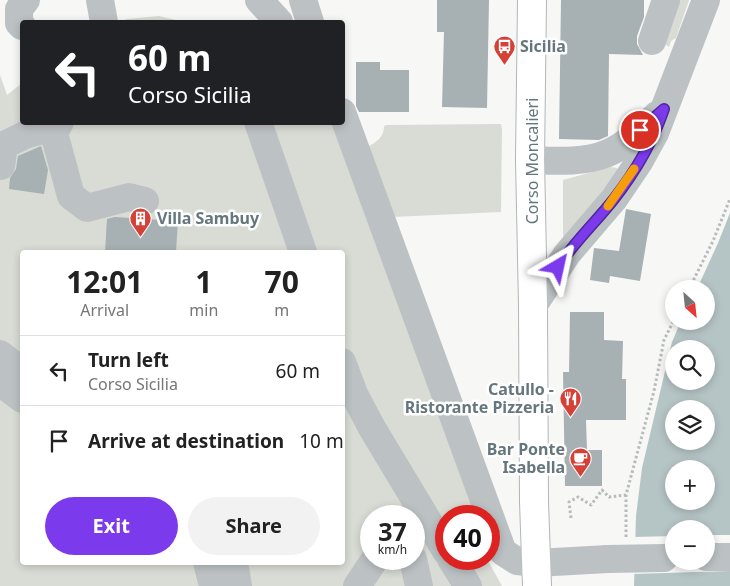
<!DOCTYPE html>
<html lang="en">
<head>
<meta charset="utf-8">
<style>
  body { margin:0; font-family:"Noto Sans",sans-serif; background:#f2f2f2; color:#222; height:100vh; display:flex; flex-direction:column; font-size:19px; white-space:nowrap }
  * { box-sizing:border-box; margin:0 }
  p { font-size:16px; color:#767676 }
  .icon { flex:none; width:28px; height:28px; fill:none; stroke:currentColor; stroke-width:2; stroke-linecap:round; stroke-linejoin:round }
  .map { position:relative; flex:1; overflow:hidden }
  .details { position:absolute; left:20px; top:250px; width:325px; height:315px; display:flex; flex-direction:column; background:#fff; border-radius:5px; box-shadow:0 2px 8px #0003 }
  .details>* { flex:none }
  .hud { position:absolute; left:20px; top:20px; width:325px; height:105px; border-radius:5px; box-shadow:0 2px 8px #0003; background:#202124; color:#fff; overflow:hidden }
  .needle { width:32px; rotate:153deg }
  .controls { position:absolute; left:665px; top:280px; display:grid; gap:10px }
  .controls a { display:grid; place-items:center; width:50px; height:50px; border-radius:50%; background:#fff; box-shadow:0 2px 8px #0003; font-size:25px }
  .speed { position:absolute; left:360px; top:505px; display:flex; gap:10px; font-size:25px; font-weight:700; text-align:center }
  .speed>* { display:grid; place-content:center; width:65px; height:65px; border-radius:50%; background:#fff; box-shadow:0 2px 8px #0003; line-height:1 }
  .speed small { font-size:12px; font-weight:400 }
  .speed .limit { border:8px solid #d22; background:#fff; color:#111 }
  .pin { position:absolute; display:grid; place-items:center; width:42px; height:42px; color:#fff; margin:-21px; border:2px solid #fff; border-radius:50%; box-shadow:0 1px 5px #0007 }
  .me { position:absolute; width:55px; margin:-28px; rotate:36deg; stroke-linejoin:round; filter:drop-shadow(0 0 4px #0008) }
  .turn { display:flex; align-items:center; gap:18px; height:105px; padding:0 25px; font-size:22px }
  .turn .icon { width:65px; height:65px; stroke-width:2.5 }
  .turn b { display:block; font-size:35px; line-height:42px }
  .eta { display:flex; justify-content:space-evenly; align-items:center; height:85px; text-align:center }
  .eta b { font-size:30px; font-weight:700; line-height:35px }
  .action { display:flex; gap:10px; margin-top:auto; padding:10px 25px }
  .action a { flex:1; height:58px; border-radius:30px; background:#7c3aed; color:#fff; font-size:20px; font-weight:700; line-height:58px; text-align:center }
  .action a+a { background:#f2f2f2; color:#222 }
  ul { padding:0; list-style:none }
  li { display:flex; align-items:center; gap:15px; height:70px; padding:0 25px; border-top:1px solid #e0e0e0 }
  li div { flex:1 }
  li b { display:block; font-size:19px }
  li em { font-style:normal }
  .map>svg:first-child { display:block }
</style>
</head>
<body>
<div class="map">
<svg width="730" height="586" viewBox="0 0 730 586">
  <rect width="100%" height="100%" fill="#f7f7f5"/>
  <g fill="#d8dcd4">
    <polygon points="674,0 689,0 676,38 671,41 669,47 658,40"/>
    <polygon points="159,16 184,22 119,22 127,19"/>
    <polygon points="0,75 7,95 22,83 22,122 336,123 475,511 473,516 446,516 446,559 487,559 502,586 432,586 424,554 414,541 414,516 371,516 371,545 344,586 248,586 245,563 342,562 342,252 22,252 22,360 0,341"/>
    <path d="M498,124H501L502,129L501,212L393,217L366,148C376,142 384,138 384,126L387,125Z"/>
    <polygon points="610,167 617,168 619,173 567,241 563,236 563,180"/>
    <polygon points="0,368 22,386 22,562 221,563 225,586 0,586"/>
    <polygon points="389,559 399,559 403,566 406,586 370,586"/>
  </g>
  <path fill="#b5c4c5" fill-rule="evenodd" d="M730,213V586H634L636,516L642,468L672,342L681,321H706V289H697L718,243ZM674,349H706V381H674ZM674,409H706V441H674ZM674,469H706V501H674ZM674,529H706V561H674Z"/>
  <polygon fill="#f7f7f5" points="706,535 730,535 730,571 632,574 633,537 674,536 674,561 706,561"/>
  <g fill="#a7b0b3">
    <polygon points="437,0 489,0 487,108 442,107 444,32 437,32"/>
    <polygon points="561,0 644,0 644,17 637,36 637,44 643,55 609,54 608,136 599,140 559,139"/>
    <polygon points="356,62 380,62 380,70 409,70 409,112 359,112 356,106"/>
    <polygon points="41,146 48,170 44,194 9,189 10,178 16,169 18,156"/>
    <polygon points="626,209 651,214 640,281 610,276 609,283 590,280 594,248 619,251"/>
    <polygon points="115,217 178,221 176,252 105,252 107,219"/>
    <polygon points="570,312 604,312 604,340 623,341 622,379 626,379 626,420 586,420 587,450 602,450 602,486 565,486 563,372 569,372"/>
  </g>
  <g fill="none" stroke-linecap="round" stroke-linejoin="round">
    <defs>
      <polyline id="major" points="532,0 530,160 533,306 534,502 537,586"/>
    </defs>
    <use href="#major" stroke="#b0b6b9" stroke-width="30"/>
    <g stroke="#b7bbbd" stroke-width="3" stroke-dasharray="2.5 2.5" stroke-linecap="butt">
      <polyline points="689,289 713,241 730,199"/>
      <polyline points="571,518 569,502 578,497 591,505 602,490 609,497 626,495"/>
      <polyline points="626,537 626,495 654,391 664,340 674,320"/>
    </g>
    <g stroke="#bcc2c4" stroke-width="28">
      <polyline points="100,0 104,22"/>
      <polyline points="259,0 279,22"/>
      <polyline points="303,0 310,22"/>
      <polyline points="22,26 19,23 19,9 26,0"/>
      <polyline points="652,41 666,0"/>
      <polyline points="342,112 503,552 517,561 536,563 608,559"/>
      <polyline points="60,122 54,133 71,196 87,208 129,197 145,201"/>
      <polyline points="258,122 303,252"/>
      <path d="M530,160C555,161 585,163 608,153C627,145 642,129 657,115"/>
      <polyline points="1,166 4,145 25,135 42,130 54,133"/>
      <polyline points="533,306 567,254 614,199 639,162 655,133 706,0"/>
      <polyline points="0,354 22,371"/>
      <polyline points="342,362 354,394 372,428 446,551"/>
      <polyline points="0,382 22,399"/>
      <polyline points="706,557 730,557"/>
      <polyline points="413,559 419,586"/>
      <polyline points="451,559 468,586"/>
      <polyline points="207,562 213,586"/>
      <polyline points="234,562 238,586"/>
      <polyline points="357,586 375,559"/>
    </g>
    <use href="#major" stroke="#fff" stroke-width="28"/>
    <polyline stroke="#bcc2c4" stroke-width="28" points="608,559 664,558"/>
  </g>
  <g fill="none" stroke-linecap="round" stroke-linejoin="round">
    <defs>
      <path id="route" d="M558,267C574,242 596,222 614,199C635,172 653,141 664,109L640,130"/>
    </defs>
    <use href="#route" stroke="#51269a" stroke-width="12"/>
    <use href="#route" stroke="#7c3aed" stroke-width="9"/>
    <polyline stroke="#f59e0b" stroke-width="9" points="608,206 634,169"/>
  </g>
  <defs>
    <symbol id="bus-pin" viewBox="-11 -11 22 30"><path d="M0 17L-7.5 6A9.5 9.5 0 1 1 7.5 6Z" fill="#d54037" stroke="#fff"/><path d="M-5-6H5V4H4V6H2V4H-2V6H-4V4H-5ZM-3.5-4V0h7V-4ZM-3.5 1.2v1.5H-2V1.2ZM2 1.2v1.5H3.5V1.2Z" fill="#fff"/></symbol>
    <symbol id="building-pin" viewBox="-11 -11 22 30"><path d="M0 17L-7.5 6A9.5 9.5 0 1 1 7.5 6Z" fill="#d54037" stroke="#fff"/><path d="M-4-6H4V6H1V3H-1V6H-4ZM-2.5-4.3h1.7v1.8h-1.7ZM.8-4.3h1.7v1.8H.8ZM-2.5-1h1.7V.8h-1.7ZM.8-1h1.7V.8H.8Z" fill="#fff"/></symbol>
    <symbol id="restaurant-pin" viewBox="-11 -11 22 30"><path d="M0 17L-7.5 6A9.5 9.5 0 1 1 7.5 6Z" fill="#d54037" stroke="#fff"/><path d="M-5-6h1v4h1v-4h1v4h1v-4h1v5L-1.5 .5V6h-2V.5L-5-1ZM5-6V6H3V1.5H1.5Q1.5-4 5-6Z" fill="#fff"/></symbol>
    <symbol id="cafe-pin" viewBox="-11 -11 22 30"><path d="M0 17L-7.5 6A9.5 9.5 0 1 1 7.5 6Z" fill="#d54037" stroke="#fff"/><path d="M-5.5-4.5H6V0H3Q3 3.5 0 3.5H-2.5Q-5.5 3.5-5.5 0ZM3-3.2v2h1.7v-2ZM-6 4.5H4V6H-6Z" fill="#fff"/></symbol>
  </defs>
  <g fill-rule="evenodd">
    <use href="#bus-pin" x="492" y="34" width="25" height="34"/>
    <use href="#building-pin" x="128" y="206" width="25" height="34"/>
    <use href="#restaurant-pin" x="558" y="386" width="25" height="34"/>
    <use href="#cafe-pin" x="568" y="446" width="25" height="34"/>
  </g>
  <g text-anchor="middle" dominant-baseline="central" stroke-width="5" stroke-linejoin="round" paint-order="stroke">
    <g font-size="16" font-weight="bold" fill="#65777d" stroke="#fff" text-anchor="start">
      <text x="520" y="46">Sicilia</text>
      <text x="157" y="218">Villa Sambuy</text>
      <text x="554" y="389" text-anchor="end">Catullo -<tspan x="554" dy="18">Ristorante Pizzeria</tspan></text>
      <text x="565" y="449" text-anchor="end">Bar Ponte<tspan x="565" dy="18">Isabella</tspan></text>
    </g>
    <g font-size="16" fill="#65777d" stroke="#fff">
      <text transform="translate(532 161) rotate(-90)">Corso Moncalieri</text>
    </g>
  </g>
</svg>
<div class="controls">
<a><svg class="needle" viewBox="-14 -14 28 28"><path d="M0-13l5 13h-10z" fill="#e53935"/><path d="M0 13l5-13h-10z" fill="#767676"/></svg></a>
<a><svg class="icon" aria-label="search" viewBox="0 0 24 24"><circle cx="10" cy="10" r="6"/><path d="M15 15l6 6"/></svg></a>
<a><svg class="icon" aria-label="layers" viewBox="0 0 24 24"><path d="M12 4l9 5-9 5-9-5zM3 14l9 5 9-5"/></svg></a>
<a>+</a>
<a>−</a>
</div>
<div class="speed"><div>37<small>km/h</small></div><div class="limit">40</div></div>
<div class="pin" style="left:640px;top:130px;background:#d93025"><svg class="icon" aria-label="arrive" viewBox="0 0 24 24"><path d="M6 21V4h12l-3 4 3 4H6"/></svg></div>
<svg class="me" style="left:558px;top:267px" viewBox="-20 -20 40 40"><path d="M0-17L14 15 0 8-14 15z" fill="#7c3aed" stroke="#fff" stroke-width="4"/></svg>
<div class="hud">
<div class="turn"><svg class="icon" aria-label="left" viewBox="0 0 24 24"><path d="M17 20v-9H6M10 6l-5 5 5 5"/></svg><div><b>60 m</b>Corso Sicilia</div></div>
</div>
<section class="details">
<div class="eta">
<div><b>12:01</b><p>Arrival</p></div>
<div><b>1</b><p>min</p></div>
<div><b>70</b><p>m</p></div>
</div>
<ul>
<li><svg class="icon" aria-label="left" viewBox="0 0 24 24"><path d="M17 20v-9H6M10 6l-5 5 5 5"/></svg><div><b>Turn left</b><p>Corso Sicilia</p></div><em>60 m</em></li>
<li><svg class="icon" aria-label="arrive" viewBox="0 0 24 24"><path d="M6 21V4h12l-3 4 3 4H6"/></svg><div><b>Arrive at destination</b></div><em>10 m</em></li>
</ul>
<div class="action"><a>Exit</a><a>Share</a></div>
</section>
</div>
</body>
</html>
